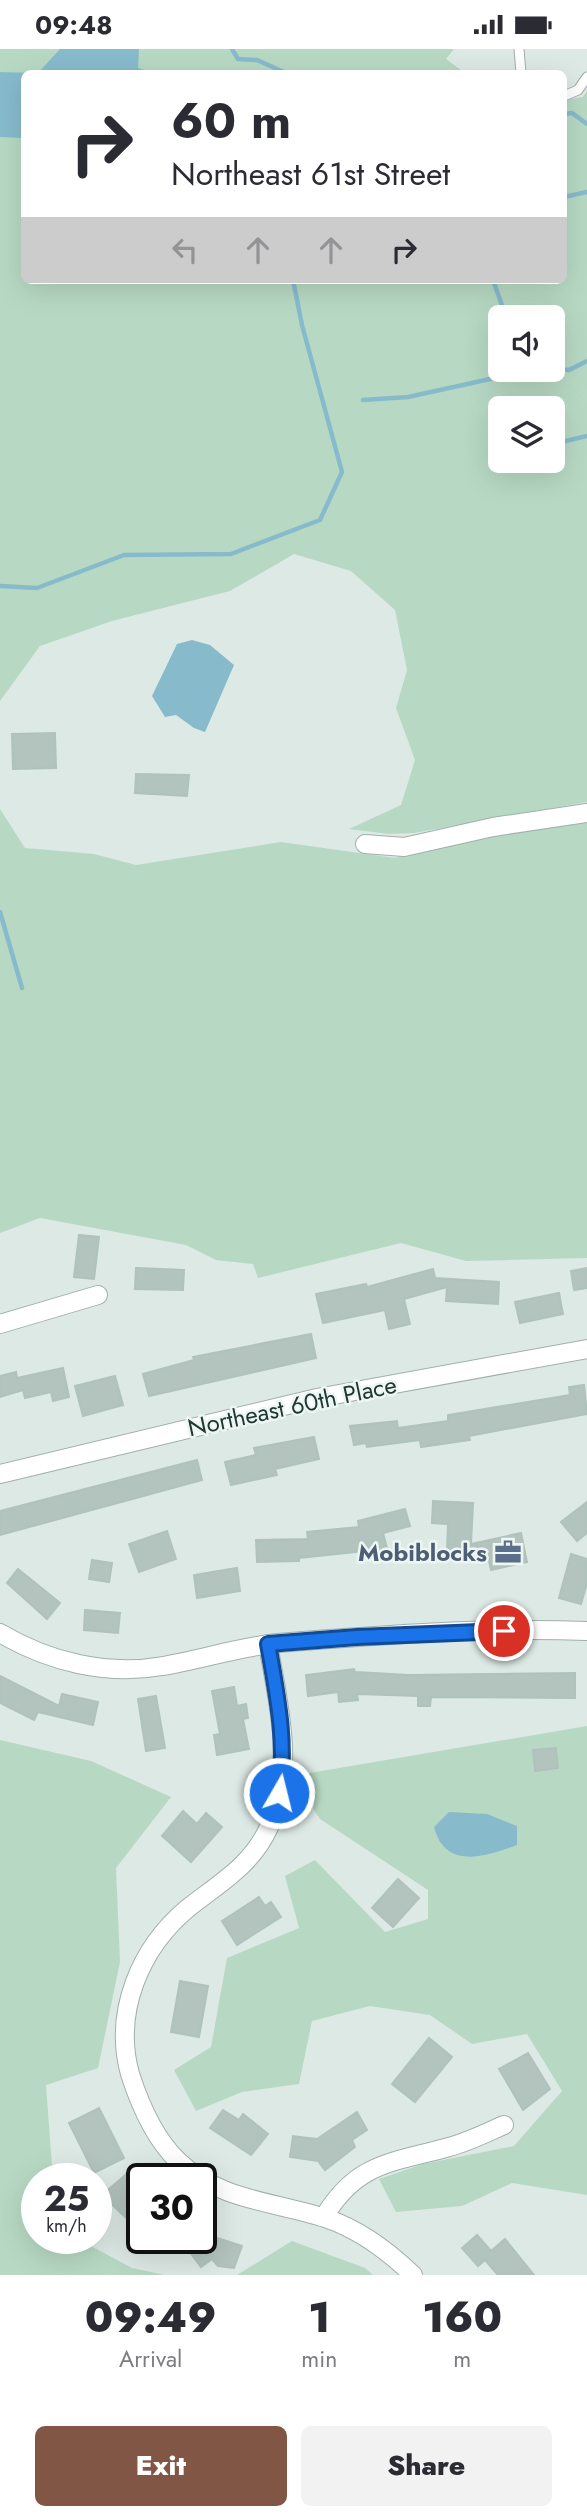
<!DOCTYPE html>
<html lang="en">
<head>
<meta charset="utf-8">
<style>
  body { margin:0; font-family:Jost,sans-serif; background:#f2f2f3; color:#2b2b33; height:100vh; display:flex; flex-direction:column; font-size:26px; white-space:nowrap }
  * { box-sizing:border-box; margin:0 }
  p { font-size:23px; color:#7c7c81 }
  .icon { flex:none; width:38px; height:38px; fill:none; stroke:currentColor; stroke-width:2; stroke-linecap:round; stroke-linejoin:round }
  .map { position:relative; height:2226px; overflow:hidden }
  .side { display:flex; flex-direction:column; background:#fff; flex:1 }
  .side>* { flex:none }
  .banner { position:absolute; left:21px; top:21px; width:546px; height:214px; border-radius:10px; box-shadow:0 7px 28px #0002; background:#fff; color:#2b2b33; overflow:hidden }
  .buttons { position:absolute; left:488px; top:256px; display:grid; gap:14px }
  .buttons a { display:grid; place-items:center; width:77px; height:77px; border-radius:10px; background:#fff; box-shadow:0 7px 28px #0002; font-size:35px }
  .speed { position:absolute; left:21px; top:2114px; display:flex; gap:14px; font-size:35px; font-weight:700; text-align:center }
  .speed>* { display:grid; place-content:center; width:91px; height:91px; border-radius:50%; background:#fff; box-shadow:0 7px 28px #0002; line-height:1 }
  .speed small { font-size:18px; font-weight:400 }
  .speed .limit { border:4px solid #111; border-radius:10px; background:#fff; color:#111 }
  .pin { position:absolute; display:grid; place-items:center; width:60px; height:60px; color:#fff; margin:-30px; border:4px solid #fff; border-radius:50%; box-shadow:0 2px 7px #0007 }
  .me { position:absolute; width:77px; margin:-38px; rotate:8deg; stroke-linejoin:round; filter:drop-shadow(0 0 5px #0008) }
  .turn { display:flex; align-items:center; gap:24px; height:147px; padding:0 35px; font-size:32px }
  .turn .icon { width:91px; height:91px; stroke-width:2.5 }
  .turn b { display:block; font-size:49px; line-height:60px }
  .lanes { display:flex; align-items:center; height:66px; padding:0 35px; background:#0003; justify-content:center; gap:35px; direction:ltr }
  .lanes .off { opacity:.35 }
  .eta { display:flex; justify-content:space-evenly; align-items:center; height:119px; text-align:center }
  .eta b { font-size:42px; font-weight:800; line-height:49px }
  .action { display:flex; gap:14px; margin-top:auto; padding:14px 35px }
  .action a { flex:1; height:80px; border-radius:10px; background:#815644; color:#fff; font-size:28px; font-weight:800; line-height:80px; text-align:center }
  .action a+a { background:#f2f2f3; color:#2b2b33 }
  .status { display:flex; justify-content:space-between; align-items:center; height:49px; padding:0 35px; background:#fff; direction:ltr }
  .status svg { height:19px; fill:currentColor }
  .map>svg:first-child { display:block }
</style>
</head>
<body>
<div class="status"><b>09:48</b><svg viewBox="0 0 49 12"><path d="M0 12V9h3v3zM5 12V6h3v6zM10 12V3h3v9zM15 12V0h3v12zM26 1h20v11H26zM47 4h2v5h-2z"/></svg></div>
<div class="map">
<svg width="587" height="2226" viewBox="0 0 587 2226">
  <rect width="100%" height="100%" fill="#dde9e5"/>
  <g fill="#b7d9c3" fill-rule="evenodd">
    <path d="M0,0H454L446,10L465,24H24V231H564V51L583,48L587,42V753L414,784L389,785L349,780L401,756L415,711L396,659L407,621L395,561L351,522L294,505L230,542L112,572L40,597L0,652ZM500,268H553V320H500ZM500,359H553V411H500Z"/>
    <polygon points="0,760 25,799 94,805 136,816 281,793 395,809 454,793 587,773 587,1209 466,1212 401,1194 258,1229 253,1215 216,1211 186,1196 40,1169 0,1184"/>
    <polygon points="587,1677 587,2146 512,2134 462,2157 396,2163 379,2130 423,2115 514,2097 562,2042 527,1985 472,1995 430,1966 370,1957 312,1972 299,2035 242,2043 196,2062 174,2021 211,1998 227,1909 299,1879 285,1827 315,1811 385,1883 428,1870 428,1841 320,1770 292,1727"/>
    <polygon points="0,1691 91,1712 171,1748 116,1819 120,1913 98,2019 46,2036 53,2130 37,2130 37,2189 76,2189 132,2219 165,2226 0,2226"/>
    <polygon points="292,2192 365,2219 373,2226 237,2226"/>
  </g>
  <g fill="#87bbcc">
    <polygon points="60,0 139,0 138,19 155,24 24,24 24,89 0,88 0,23 38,24"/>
    <polygon points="192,591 210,596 234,616 205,683 194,679 176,666 165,668 152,647 177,595"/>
    <path d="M449,1763L487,1765L517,1777V1796C485,1808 445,1821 434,1778Z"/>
  </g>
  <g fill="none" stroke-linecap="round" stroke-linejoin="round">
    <g stroke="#87bbcc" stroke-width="4.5">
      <polyline points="232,0 238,10 257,11 286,24"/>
      <polyline points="564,65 572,64 587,75"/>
      <polyline points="564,148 587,143"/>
      <polyline points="493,231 504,262 518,268"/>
      <polyline points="553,308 556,320"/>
      <polyline points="553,319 569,321 587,312"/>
      <polyline points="363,351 408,348 513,325 528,328 538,320"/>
      <polyline points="553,395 587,387"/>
      <polyline points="0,537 37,539 124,506 231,505 320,471 342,423 302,276 293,231"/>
      <polyline points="0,863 22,939"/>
    </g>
  </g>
  <g fill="#b3c3be" stroke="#b0c2bc" stroke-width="2">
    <polygon points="55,684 56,719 13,720 12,685"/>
    <polygon points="136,725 189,726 187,747 135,744"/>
    <polygon points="79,1186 99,1188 94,1230 74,1228"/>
    <polygon points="136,1219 184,1221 183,1241 135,1240"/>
    <polygon points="587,1219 587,1239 574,1241 571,1222"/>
    <polygon points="433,1220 435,1229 499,1233 498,1255 446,1252 447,1238 404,1250 410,1275 389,1280 385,1261 323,1274 316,1245 366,1235 367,1238"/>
    <polygon points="559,1244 563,1265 520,1274 515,1253"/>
    <polygon points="311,1285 316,1309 149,1347 143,1325 194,1311 193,1308"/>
    <polygon points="63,1319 69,1348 53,1352 51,1343 25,1349 23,1341 0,1348 0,1327 16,1323 17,1329"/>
    <polygon points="115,1327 123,1356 83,1367 75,1337"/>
    <polygon points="584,1336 587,1365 469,1387 470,1391 421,1398 420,1391 367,1398 366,1394 354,1396 350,1377 397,1372 398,1379 448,1372 448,1366 570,1346 569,1338"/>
    <polygon points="314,1388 319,1410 275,1420 277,1426 231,1436 225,1413 256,1406 254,1399"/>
    <polygon points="197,1411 202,1431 0,1486 0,1462"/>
    <polygon points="433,1452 473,1454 471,1495 521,1484 527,1513 491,1521 487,1503 447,1502 448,1475 432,1474"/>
    <polygon points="587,1453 587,1484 577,1492 561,1473"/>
    <polygon points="405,1460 410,1477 383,1484 387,1499 366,1505 365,1502 299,1509 299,1512 257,1513 256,1491 308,1490 307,1483 359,1478 358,1472"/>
    <polygon points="167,1482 176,1510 139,1523 129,1495"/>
    <polygon points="571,1505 587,1510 587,1534 581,1555 559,1549"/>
    <polygon points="92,1511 112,1514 109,1533 89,1530"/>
    <polygon points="237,1519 240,1542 197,1549 194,1526"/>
    <polygon points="18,1520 60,1554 47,1570 7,1534"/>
    <polygon points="85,1561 120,1564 118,1584 84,1581"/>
    <polygon points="354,1620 355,1623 409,1626 575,1624 575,1649 431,1648 430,1657 418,1657 418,1647 357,1645 358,1651 339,1653 338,1643 308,1647 306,1626"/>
    <polygon points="0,1627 59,1657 62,1645 98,1653 93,1676 38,1663 34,1671 0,1654"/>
    <polygon points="234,1638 237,1657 246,1655 248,1669 243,1670 249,1700 217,1706 214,1686 220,1685 212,1642"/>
    <polygon points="156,1647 165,1699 146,1702 138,1650"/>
    <polygon points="556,1699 558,1719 535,1722 533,1701"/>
    <polygon points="183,1762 197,1775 206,1764 222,1778 191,1813 162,1787"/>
    <polygon points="398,1830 419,1849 393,1878 372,1859"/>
    <polygon points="259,1848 265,1857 271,1853 281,1868 237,1896 222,1872"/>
    <polygon points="180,1932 208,1937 199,1988 171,1983"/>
    <polygon points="429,1989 452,2008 415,2053 392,2035"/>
    <polygon points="528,2004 550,2040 523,2061 499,2020"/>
    <polygon points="99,2059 124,2109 94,2124 69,2074"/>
    <polygon points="223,2061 239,2071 243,2065 268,2085 251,2106 210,2079"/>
    <polygon points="357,2063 367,2081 352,2091 355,2098 325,2121 318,2112 290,2108 293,2087 317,2090"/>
    <polygon points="130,2122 142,2135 142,2184 102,2146"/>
    <polygon points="201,2168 217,2189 242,2197 234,2219 218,2217 212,2210 201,2218 184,2195 193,2189 201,2189"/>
    <polygon points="477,2186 491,2202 505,2190 534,2226 498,2226 485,2211 478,2217 462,2199"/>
  </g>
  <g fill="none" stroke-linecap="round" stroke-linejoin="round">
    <defs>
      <g id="service">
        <polyline points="519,0 521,24"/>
        <polyline points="564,47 578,41 587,28"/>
      </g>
      <g id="minor">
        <polyline points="365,795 404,798 493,778 587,764"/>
        <polyline points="0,1275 98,1246"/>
        <polyline points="0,1425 317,1349 587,1300"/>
        <path d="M0,1584C49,1613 107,1627 163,1617C202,1610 240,1598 278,1594C381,1586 484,1578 587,1582"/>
        <path d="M268,1595C278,1655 296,1719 269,1778C252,1816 220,1834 188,1859C140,1899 113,1963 130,2025C140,2056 154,2089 178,2112C220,2152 273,2152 325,2169C359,2180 387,2201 413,2226"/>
        <path d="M324,2168C357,2113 392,2114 449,2098C468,2093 486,2084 504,2076"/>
      </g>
    </defs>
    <use href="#service" stroke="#a1b0ac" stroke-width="11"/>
    <use href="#minor" stroke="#a1b0ac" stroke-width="20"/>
    <use href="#service" stroke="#fff" stroke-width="9"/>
    <use href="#minor" stroke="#fff" stroke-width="18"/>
  </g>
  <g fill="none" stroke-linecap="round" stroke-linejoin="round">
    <defs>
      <path id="route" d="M279,1744C287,1693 277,1646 268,1595L357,1588L504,1582"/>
    </defs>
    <use href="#route" stroke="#114b97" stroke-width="18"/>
    <use href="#route" stroke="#1a73e8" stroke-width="12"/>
  </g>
  <defs>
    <symbol id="office-bare" viewBox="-9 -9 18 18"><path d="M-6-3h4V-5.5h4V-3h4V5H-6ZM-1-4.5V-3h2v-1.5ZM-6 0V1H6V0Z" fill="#5c6f8a" stroke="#edf6f2" stroke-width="2.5" paint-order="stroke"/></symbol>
  </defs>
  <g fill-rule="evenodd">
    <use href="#office-bare" x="489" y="1484" width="38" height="38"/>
  </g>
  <g text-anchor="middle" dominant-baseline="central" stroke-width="5" stroke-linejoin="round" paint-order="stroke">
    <g font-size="24" fill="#203733" stroke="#edf6f2">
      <text transform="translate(292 1357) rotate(-12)">Northeast 60th Place</text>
    </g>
    <g font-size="24" font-weight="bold" fill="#4e5e75" stroke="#edf6f2" text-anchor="end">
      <text x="487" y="1503">Mobiblocks</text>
    </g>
  </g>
</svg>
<div class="buttons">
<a><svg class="icon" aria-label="sound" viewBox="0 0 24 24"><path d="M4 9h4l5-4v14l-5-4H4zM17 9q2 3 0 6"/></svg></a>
<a><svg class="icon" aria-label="layers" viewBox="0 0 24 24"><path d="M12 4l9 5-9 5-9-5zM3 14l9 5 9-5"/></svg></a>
</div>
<div class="speed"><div>25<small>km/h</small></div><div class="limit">30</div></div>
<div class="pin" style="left:504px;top:1582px;background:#d93025"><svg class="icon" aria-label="arrive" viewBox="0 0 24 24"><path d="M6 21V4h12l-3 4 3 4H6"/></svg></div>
<svg class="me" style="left:279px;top:1744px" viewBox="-20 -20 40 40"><circle r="17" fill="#1a73e8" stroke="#fff" stroke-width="3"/><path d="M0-11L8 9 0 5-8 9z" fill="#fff"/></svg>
<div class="banner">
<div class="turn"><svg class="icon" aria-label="right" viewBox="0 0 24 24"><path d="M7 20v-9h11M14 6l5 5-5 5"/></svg><div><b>60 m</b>Northeast 61st Street</div></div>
<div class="lanes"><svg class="icon off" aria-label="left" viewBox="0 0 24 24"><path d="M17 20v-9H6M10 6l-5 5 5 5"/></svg><svg class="icon off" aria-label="ahead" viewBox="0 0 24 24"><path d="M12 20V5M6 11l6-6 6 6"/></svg><svg class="icon off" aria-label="ahead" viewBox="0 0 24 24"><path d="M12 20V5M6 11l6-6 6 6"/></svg><svg class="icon" aria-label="right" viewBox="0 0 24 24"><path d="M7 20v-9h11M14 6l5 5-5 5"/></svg></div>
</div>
</div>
<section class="side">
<div class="eta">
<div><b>09:49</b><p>Arrival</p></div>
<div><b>1</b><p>min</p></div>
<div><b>160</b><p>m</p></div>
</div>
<div class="action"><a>Exit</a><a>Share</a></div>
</section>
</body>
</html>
